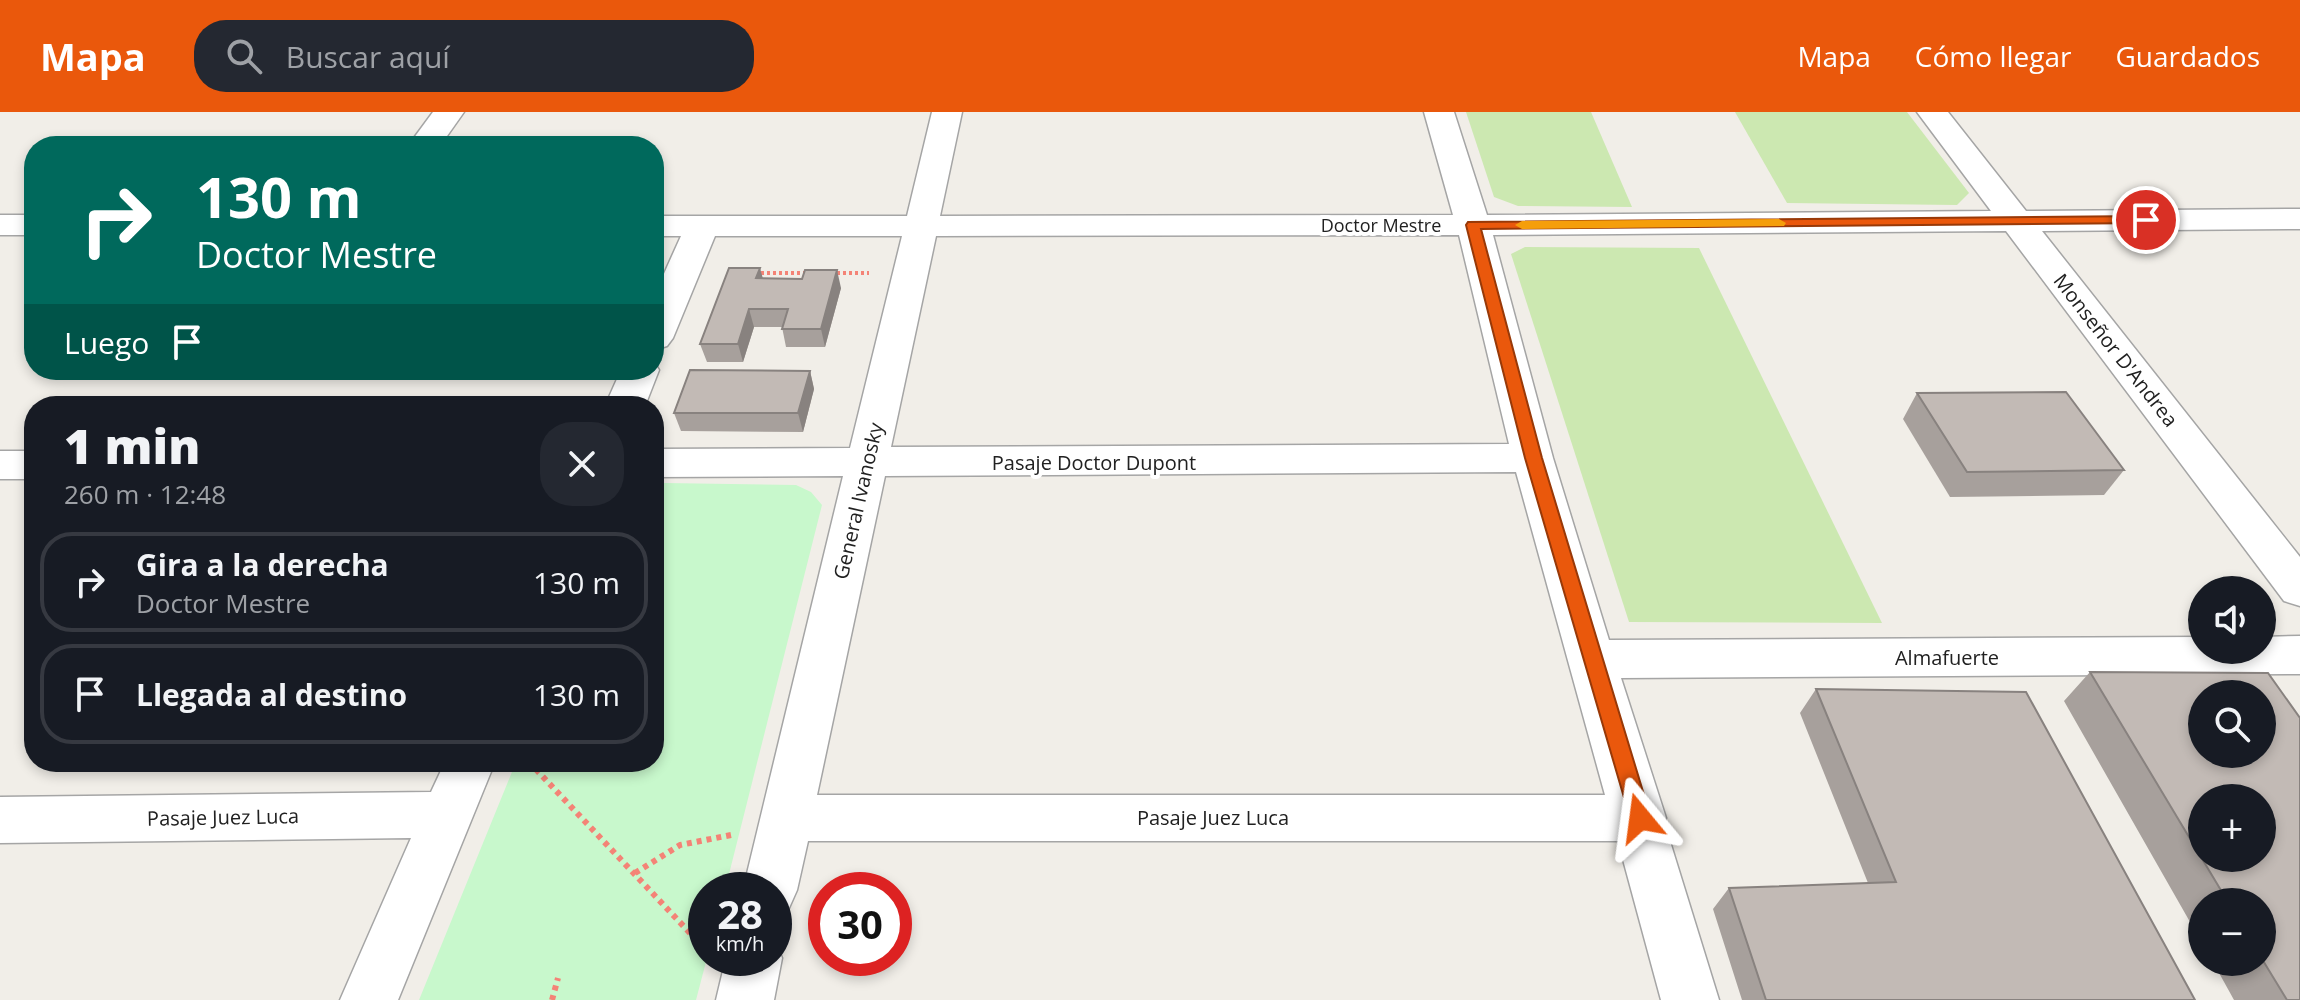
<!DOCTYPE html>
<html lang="es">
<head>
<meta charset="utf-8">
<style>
  body { margin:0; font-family:"Open Sans",sans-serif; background:#242831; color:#f1f3f6; height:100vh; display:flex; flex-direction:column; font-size:30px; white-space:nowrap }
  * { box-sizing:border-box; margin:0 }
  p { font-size:26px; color:#9ea1a6 }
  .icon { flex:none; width:44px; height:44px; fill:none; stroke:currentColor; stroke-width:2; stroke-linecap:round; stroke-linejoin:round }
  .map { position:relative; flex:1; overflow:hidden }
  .panel { position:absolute; left:24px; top:284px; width:640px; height:376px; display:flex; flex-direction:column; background:#171b24; border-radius:32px; box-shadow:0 4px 12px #0003 }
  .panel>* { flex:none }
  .guide { position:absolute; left:24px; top:24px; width:640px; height:244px; border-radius:32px; box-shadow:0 4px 12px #0003; background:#00695c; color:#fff; overflow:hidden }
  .controls { position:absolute; left:2188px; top:464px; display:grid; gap:16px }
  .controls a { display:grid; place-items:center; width:88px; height:88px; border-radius:50%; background:#171b24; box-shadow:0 4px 12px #0003; font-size:40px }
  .speed { position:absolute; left:688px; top:760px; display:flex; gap:16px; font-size:40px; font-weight:700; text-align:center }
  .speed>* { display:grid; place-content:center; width:104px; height:104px; border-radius:50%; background:#171b24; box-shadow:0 4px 12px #0003; line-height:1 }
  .speed small { font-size:20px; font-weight:400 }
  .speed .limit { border:12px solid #d22; background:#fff; color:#111 }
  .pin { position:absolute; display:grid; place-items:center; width:68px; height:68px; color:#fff; margin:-34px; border:4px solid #fff; border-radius:50%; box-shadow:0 2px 8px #0007 }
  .me { position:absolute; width:88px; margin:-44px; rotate:344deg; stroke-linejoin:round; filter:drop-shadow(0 0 6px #0008) }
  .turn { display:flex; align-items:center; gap:28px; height:168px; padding:0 40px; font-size:36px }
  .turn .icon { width:104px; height:104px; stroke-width:2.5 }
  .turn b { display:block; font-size:56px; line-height:68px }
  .then { display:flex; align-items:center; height:76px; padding:0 40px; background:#0003; gap:16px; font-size:30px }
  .round { display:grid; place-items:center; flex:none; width:84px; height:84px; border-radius:32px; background:#242831 }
  .head { display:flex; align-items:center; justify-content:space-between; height:136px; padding:0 40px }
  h1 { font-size:48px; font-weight:800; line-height:60px }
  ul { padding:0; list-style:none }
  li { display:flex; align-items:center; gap:24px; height:100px; margin:0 16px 12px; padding:0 24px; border:4px solid #363941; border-radius:32px }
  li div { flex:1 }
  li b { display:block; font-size:30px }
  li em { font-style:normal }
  header { display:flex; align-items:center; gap:48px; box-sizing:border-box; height:112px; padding:0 40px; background:#ea580c; color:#fff }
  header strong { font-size:38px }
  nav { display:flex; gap:44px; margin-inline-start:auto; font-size:28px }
  .search { width:560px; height:72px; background:#242831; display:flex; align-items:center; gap:20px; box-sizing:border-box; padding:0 28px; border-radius:32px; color:#9ea1a6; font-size:30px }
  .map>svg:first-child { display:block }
</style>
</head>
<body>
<header>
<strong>Mapa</strong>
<div class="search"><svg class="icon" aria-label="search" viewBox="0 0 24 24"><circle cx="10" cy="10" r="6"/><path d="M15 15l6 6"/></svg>Buscar aquí</div>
<nav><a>Mapa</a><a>Cómo llegar</a><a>Guardados</a></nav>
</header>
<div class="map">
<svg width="2300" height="888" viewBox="0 0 2300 888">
  <rect width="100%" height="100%" fill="#f1eee8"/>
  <g fill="#cce8b1">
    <polygon points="1466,0 1591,0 1632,95 1518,94 1494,85"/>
    <polygon points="1735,0 1907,0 1969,81 1957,93 1787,91"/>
    <polygon points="1525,135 1699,136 1882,511 1629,510 1511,142"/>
  </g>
  <polygon fill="#c8f8cc" points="664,371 796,373 811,380 822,393 725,778 706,778 707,846 696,888 419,888 516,650 654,650 654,374"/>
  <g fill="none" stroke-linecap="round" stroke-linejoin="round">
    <defs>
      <g id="minor">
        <polygon points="433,0 464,0 440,34 408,34"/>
        <path d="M932,0H962L940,104L1453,103L1424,0H1454L1487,103L1991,99L1917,0H1948L2026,99L2300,97V117L2042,119L2300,445V494L2284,489L2006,119L1493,123L1553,346L1609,528L2202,525V538H2262V525L2300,524V562L1621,566L1666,706L1664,710L1719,888H1661L1618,729H808L797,778L789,796L774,801V778H743L843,364L654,365V337L850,336L902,124H715L673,226L667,234L654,238V184L681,124H654V104H907ZM1459,123L1509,332L891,335L936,124ZM1516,360L1605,683H817L885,364Z"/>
        <rect x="0" y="103" width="34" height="20"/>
        <polygon points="654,250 659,258 645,294 605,294 621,258 654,258"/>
        <rect x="0" y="339" width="34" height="28"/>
        <polygon points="445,650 495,650 398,888 340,888 411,726 0,731 0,685 431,680"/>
        <polygon points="774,827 782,846 774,888 716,888 726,846 774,846"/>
      </g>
    </defs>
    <use href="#minor" stroke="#a5a5a5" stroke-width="3"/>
    <g stroke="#f48376" stroke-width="4" stroke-dasharray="3 3" stroke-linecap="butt">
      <polyline points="755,161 809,161"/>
      <polyline points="831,161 869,161"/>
    </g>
    <g stroke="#f48376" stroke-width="6" stroke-dasharray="5 5" stroke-linecap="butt">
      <polyline points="529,650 706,838"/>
      <polyline points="635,761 680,733 731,723"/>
      <polyline points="552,888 558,866"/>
    </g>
    <use href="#minor" fill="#fff" fill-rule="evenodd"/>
  </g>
  <g fill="#a7a09c" fill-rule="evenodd">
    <polygon points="763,166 841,176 825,235 786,235 782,215 754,215 743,250 707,250 700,232"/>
    <polygon points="810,259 814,277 803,320 681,319 674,301"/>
    <polygon points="1917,281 2124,358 2104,383 1950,385 1903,307"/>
    <path d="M2090,560L2268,561L2300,606V888H2234L2213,850H2262V790H2202V831L2064,589ZM2202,582H2262V642H2202ZM2202,686H2262V746H2202Z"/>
    <polygon points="1816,577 2195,888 1742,888 1713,797 1729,776 1868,771 1800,601"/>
  </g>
  <g fill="#88827f">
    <polygon points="760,156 765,174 756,166"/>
    <polygon points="837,158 841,176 825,235 821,217"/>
    <polygon points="749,197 754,215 743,250 738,232"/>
    <polygon points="810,259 814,277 803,320 798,301"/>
  </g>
  <g fill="#c2bab5" stroke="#88827f" stroke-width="2" fill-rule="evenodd">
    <polygon points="729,156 760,156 756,166 802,167 805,158 837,158 821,217 782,217 788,197 749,197 738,232 700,232"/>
    <polygon points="690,258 810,259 798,301 674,301"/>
    <polygon points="2066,280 2124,358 1967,360 1917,281"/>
    <path d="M2090,560L2268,561L2300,606V888H2287L2262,847V790H2228ZM2202,582H2262V642H2202ZM2202,686H2262V746H2202Z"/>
    <polygon points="1816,577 2026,580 2195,888 1766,888 1729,776 1896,770"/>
  </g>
  <polygon fill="#ea580c" stroke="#983908" stroke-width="2" points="2146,104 2151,105 2151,111 1481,117 1542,346 1651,706 1647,713 1640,715 1632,713 1525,346 1466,113 1468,110"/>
  <polygon fill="#f59e0b" points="1779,107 1786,111 1784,114 1522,117 1515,113 1522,109"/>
  <g text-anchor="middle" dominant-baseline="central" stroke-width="8" stroke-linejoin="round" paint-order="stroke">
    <g font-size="18" fill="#212121" stroke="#fff">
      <text x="1381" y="113">Doctor Mestre</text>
    </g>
    <g font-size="20" fill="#212121" stroke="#fff">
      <text transform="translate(2116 238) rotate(52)">Monseñor D'Andrea</text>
      <text x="1094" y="350">Pasaje Doctor Dupont</text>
      <text transform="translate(858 389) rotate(-77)">General Ivanosky</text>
      <text x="1947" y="545">Almafuerte</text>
      <text transform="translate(223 705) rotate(-1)">Pasaje Juez Luca</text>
      <text x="1213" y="705">Pasaje Juez Luca</text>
    </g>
  </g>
</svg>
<div class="controls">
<a><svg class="icon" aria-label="sound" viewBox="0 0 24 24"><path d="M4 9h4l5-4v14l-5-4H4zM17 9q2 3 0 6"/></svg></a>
<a><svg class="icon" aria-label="search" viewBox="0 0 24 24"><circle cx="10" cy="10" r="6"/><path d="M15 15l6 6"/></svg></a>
<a>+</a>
<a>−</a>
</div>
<div class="speed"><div>28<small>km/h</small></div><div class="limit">30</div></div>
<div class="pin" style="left:2146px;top:108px;background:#d93025"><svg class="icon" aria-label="arrive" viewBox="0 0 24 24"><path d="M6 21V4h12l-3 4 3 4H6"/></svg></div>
<svg class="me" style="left:1640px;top:706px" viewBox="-20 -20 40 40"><path d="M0-17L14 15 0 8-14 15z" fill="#ea580c" stroke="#fff" stroke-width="4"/></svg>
<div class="guide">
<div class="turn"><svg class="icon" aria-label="right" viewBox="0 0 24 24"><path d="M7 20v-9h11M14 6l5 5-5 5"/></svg><div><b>130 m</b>Doctor Mestre</div></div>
<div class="then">Luego<svg class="icon" aria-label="arrive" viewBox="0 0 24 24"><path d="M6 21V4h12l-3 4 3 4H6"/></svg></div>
</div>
<section class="panel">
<div class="head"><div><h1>1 min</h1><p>260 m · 12:48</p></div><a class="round"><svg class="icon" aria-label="close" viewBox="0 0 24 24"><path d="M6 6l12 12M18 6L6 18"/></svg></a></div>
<ul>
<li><svg class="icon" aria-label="right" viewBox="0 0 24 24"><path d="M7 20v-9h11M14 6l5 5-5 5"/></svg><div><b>Gira a la derecha</b><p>Doctor Mestre</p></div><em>130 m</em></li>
<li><svg class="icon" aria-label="arrive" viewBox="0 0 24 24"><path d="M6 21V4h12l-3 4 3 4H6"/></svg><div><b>Llegada al destino</b></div><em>130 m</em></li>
</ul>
</section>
</div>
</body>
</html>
